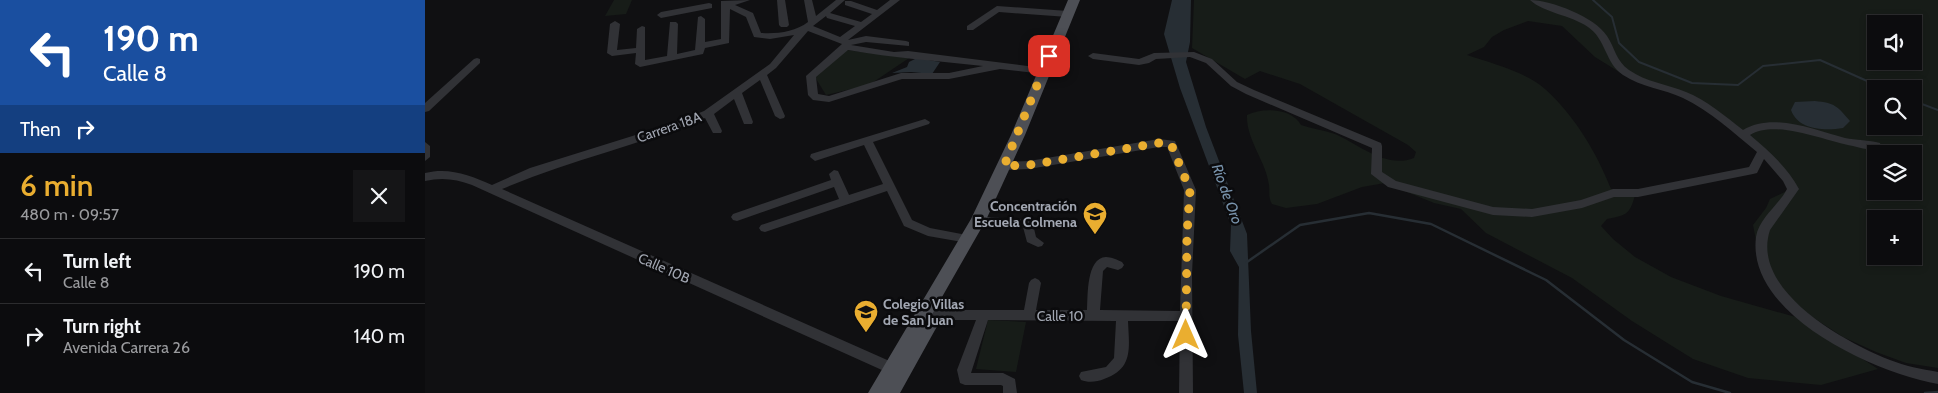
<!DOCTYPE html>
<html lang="en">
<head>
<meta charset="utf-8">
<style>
  body { margin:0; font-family:Cabin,sans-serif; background:#151517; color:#f1f3f6; height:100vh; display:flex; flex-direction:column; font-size:19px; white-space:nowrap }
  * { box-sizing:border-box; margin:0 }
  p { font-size:16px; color:#9a9b9e }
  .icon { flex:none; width:28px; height:28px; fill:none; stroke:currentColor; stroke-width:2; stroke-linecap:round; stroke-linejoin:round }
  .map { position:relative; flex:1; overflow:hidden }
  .panel { display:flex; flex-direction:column; background:#0c0c0e; width:425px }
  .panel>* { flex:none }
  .banner { background:#1a4fa0; color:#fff; overflow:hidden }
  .fabs { position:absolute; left:1442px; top:15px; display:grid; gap:10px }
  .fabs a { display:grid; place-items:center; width:55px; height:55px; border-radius:0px; background:#0c0c0e; box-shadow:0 2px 8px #0003,0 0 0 1px #2c2c2e; font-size:25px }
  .pin { position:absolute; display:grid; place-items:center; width:42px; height:42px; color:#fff; margin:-21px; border-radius:10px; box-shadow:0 2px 8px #0006 }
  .me { position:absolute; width:55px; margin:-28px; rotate:0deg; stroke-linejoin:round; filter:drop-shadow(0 0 4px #0008) }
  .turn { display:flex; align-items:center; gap:18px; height:105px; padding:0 20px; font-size:22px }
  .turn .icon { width:65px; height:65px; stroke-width:2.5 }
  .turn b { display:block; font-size:35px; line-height:42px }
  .then { display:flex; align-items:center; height:48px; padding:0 20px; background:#0003; gap:10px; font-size:19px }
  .round { display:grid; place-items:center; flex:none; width:52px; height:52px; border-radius:0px; background:#151517 }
  .headline { display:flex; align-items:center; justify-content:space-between; height:85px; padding:0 20px }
  h1 { font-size:30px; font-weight:600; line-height:38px; color:#eaae30 }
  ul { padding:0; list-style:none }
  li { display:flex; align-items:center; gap:15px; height:65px; padding:0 20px; border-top:1px solid #2c2c2e }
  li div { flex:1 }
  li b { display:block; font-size:19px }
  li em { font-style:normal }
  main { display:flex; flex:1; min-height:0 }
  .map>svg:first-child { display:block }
</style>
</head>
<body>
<main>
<section class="panel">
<div class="banner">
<div class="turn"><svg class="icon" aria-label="left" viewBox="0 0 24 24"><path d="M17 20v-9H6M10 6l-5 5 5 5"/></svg><div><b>190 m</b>Calle 8</div></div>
<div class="then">Then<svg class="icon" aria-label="right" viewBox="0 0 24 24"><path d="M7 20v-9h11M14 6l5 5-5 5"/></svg></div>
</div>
<div class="headline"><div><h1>6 min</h1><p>480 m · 09:57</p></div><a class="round"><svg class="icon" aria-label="close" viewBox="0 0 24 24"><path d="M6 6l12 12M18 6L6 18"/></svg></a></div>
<ul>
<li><svg class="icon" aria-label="left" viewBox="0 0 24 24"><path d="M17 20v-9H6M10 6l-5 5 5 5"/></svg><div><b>Turn left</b><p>Calle 8</p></div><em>190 m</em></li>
<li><svg class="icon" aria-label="right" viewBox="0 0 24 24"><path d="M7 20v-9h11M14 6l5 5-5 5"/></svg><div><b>Turn right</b><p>Avenida Carrera 26</p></div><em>140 m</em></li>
</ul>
</section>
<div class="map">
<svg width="1513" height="393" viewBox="0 0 1513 393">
  <rect width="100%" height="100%" fill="#101012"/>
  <g fill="#171c18" fill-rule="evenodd">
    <polygon points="189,0 207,0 201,14 180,16"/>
    <path d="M769,0H1513V368L1481,363L1451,352L1418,337L1352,294L1334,256L1328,225L1341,208L1345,199L1366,189L1360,171L1286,112L1235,86L1199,75L1170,57L1137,26L1103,21L1079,30L1067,37L1059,47L1042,55C1066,63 1101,72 1120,89C1149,115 1172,153 1186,189L1211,192C1205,213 1204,215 1182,219L1176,226L1188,239L1210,257L1246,277L1296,296L1374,318L1453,369L1396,385L1323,378L1268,359L1207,321L1147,278L1061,233L1036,209L1009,203L960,183L937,187L892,204L861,208L847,204C843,197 845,193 844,185C841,161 821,140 822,115C838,107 867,108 876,125C887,129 899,130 910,134C935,145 961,169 989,158L991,152L983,145L875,84L835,71L820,79L767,48ZM1451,24H1489V61H1451ZM1451,89H1489V126H1451ZM1451,154H1489V191H1451ZM1451,219H1489V256H1451Z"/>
    <polygon points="421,50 484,58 444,85 401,95 390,77"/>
    <polygon points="563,320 601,322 591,372 551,369"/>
  </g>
  <g fill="#272e34">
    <polygon points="747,0 766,0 765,42 761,62 781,127 822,234 826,331 832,393 819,393 813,335 814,267 805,251 806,225 755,88 739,34"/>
    <polygon points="492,58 515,62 507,74 486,72 467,73 482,67 484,62"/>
    <path d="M1390,101C1410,103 1412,106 1425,121L1418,128C1399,131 1373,130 1366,110L1370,102Z"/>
  </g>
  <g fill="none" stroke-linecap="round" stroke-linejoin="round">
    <g stroke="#272e34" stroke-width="2">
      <polyline points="1168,0 1187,17 1194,43 1214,62 1267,83 1313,85 1338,66 1395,60 1460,89"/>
      <polyline points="1489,101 1513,110"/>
    </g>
    <g stroke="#272e34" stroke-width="2.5">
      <polyline points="822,262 875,225 944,213 1006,224 1121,280 1199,340 1267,382 1305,393"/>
      <polyline points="1500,393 1513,392"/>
    </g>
    <g fill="#313236" fill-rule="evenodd">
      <path d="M325,0L310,5L328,13L336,33C352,34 370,32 383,22L379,0H387L391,16L411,0H420L405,13L436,22L447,14L420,5V1H426L452,10L465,0H475L423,40L441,36L481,41L484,42V46L441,42L426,45L469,52L483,51L618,68L623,71L618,74L575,69L524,79H477L404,102L388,100L383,95L381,76L417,44L383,31L351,68L342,75L360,116L359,118L355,119L350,116L335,80L317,93L328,122L327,124H319L309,99L289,114L297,131L296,133H288L280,118C214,145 143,161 77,189L478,367L480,371L478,375L473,377L468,375L47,185C31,179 17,177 0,181V173C24,167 45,175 67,185L105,168L249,123L279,111L345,64L369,35L345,39L329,37L321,17L305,9L304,43L280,48L278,54L215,67L210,64L211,53L187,56L182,53L185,24L190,21L195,24L192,50L211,48L212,29L217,26L220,27V60L242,56L245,22H251L253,24L252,54L270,50L273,17L276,16L280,19V42L296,39V1ZM401,16L402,18L430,26L415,37L388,26ZM423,50C468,58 513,61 558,66L524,73H476L404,96L393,94L391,77Z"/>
      <polygon points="352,0 360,0 364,25 362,27 356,27 354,25"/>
      <path d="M1105,0C1126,0 1170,17 1182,36C1190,48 1191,61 1204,70C1221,82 1242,84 1261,92C1281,100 1300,116 1318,130C1348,112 1389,130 1420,138C1431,140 1444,140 1455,143L1456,146L1455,149C1446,151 1436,148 1428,146C1399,141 1351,119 1325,135C1344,151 1362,167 1374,189L1345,230C1325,290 1419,342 1465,360C1480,366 1496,369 1513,372V384C1451,373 1321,315 1331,237C1334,218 1354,205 1362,189L1358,181L1339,159L1332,173L1328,174L1213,197H1189L1157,208L1107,217L1068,215L963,187L946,174L947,148L821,94L806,86L781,63L765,57L731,59L724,63L714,65L668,59L663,56L668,53L714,59L729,53L769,52L787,59L812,82L829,90L956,143L957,146V172L971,181L1068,207L1107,209L1156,200L1188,189H1213L1324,167L1332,152C1309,133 1285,111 1258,98C1239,89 1216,87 1198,75C1180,63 1181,39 1163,27C1146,15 1119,13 1105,0Z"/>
      <polygon points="284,3 287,4 287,8 236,18 232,15 236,12"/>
      <polygon points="572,6 643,11 647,14 643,17 574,12 548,30 542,30 542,26"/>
      <polygon points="52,58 55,59 55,63 4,111 0,112 0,103 49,59"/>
      <polygon points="500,119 505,122 504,124 448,142 487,220 505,228 547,236 549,239 547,242 543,243 503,236 479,226 462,191 340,232 336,231 334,228 336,225 414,199 409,187 312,221 308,220 306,217 308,214 406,180 404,174 409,170 413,171 424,195 458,184 439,145 390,161 385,157 386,154"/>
      <path d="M734,139L750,141L771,190L767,274L768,393H754L755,321H703C704,347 709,369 679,379C672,382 663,383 656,380L654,376L656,372L681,367L689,358L691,321L563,320L546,373H578L590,379L592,393H578V386L576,385H540L535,383L532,370L551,320H509L504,319L503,315L504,311L509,310H599L604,283L606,280L610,278L614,280L616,283L611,310H662C663,296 661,258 681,257C686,257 693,260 697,262L699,265L697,268L693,270L682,267L678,271L675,310L755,311L759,190L742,147H734L604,169L579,170L574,166L579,162L604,161Z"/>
      <polygon points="0,142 5,146 5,157 0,161"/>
      <polygon points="562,217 607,220 611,237 619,243 617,246 613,247 602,242 598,227 558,224 556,221 558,218"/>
    </g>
    <polygon fill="#4d4f55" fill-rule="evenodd" points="643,0 655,0 600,135 561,220 505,318 510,320 513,325 510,330 475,393 443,393 546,219 586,135"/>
  </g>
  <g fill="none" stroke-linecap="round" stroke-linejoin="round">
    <polyline stroke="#eaae30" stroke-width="9" stroke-dasharray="0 16.2" points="624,56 579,166 604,165 734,143 746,144 765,190 762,235 761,335"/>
  </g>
  <defs>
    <symbol id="school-pin" viewBox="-11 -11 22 30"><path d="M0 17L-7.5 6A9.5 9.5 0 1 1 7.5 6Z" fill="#eaae30" stroke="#0b0b0d"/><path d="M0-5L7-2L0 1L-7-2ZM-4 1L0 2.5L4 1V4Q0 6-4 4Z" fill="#111"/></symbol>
  </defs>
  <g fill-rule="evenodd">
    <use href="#school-pin" x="656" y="200" width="28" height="38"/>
    <use href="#school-pin" x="427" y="298" width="28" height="38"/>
  </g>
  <g text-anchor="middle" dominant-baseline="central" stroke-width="5" stroke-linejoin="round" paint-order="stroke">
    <g font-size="14" fill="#a2a7b2" stroke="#0b0b0d">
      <text transform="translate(244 127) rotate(-19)">Carrera 18A</text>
      <text transform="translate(239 268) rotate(24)">Calle 10B</text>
      <text x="635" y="316">Calle 10</text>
    </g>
    <g font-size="14" font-weight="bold" fill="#a2a7b2" stroke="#0b0b0d" text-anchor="end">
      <text x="652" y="206">Concentración<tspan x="652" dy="16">Escuela Colmena</tspan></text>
      <text x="458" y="304" text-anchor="start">Colegio Villas<tspan x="458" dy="16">de San Juan</tspan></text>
    </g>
    <g font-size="15" font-style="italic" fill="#7994ad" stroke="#0b0b0d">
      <text transform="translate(802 194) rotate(70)">Río de Oro</text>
    </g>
  </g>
</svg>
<div class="fabs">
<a><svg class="icon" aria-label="sound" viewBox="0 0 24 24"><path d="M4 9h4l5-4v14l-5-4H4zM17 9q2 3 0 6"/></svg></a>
<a><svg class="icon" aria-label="search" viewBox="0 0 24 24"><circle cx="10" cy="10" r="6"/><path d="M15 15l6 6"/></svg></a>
<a><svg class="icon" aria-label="layers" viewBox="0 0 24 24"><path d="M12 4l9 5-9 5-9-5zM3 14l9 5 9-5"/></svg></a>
<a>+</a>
</div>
<div class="pin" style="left:624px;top:56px;background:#d93025"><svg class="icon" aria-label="arrive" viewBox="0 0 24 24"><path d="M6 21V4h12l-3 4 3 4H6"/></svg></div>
<svg class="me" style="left:761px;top:335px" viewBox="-20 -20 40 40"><path d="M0-17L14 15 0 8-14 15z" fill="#eaae30" stroke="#fff" stroke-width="4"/></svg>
</div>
</main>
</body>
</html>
